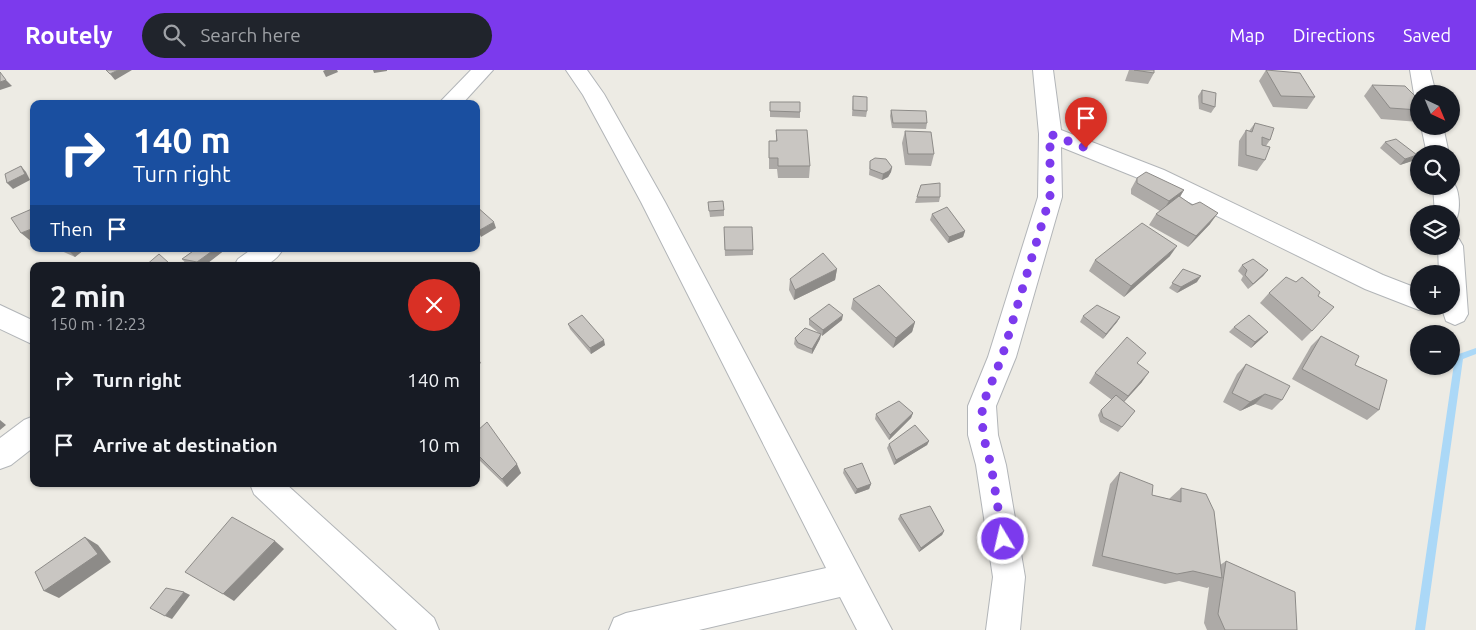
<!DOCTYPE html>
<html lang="en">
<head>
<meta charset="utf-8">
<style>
  body { margin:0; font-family:Ubuntu,sans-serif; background:#20242c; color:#f1f3f6; height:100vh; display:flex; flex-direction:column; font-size:19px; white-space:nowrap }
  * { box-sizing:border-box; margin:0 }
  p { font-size:16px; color:#9ea1a6 }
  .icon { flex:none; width:28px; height:28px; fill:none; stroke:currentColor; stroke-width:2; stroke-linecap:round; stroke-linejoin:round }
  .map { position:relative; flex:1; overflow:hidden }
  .sheet { position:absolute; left:30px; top:192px; width:450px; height:225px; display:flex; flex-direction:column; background:#171b24; border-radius:10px; box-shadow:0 1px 4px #0004 }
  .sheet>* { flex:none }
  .top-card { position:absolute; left:30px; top:30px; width:450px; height:152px; border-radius:10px; box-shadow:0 1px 4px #0004; background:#1a4fa0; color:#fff; overflow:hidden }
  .needle { width:32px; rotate:136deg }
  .controls { position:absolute; left:1410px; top:15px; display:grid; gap:10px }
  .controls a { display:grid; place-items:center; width:50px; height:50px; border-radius:50%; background:#171b24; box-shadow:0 1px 4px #0004; font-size:25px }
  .pin { position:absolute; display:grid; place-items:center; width:42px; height:42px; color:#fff; margin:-51px -21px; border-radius:50% 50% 50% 0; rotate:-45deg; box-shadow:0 0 5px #0007 }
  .pin .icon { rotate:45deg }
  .me { position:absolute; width:55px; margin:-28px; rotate:351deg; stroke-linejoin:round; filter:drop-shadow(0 0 4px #0008) }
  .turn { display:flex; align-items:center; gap:18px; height:105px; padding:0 20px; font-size:22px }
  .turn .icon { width:65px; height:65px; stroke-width:2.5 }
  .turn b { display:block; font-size:35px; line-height:42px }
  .then { display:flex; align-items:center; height:48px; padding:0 20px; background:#0003; gap:10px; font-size:19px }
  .round { display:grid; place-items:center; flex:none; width:52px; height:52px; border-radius:26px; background:#20242c }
  .summary { display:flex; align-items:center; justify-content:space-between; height:85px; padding:0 20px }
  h1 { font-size:30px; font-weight:700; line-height:38px }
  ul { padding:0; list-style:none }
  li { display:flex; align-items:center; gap:15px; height:65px; padding:0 20px }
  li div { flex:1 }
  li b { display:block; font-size:19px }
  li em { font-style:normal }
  header { display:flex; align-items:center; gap:30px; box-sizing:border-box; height:70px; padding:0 25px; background:#7c3aed; color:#fff }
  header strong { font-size:24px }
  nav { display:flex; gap:28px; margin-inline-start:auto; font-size:18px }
  .search { width:350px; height:45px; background:#20242c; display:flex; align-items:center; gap:12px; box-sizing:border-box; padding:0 18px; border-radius:28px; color:#9ea1a6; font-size:19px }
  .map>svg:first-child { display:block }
</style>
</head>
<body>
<header>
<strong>Routely</strong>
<div class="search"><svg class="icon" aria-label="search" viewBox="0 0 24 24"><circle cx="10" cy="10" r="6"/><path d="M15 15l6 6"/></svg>Search here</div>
<nav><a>Map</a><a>Directions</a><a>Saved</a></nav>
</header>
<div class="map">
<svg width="1476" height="560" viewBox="0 0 1476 560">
  <rect width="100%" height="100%" fill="#edebe4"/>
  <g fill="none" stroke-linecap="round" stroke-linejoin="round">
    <polygon fill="#abd8f7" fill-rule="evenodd" points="1476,278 1476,284 1463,289 1425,560 1415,560 1455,287 1456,285"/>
    <defs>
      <g id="minor">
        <polygon points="471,0 493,0 462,34 438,34"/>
        <polygon points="566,0 587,0 604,24 665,132 892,560 857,560 840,527 699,560 609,560 614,548 626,543 826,498 641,132 583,25"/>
        <polygon points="1033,0 1053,0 1061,60 1164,100 1383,205 1419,219 1419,236 1429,236 1419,240 1365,219 1148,112 1061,77 1062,127 1016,287 996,336 998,365 1006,395 1025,507 1020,560 986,560 993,507 976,395 968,365 968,336 988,287 1038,127 1039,64"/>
        <polygon points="1410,0 1430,0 1436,24 1419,24 1417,29 1414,24"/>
        <polygon points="1421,56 1443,56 1449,84 1427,84"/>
        <path d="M1451,110C1460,117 1461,140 1456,150L1451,151V144H1435L1433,116H1451Z"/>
        <polygon points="1451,167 1459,169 1463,176 1468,244 1464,251 1455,255 1446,251 1441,236 1451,236 1451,204 1439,204 1438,176 1451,176"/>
        <path d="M252,179H283C271,200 255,196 234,196L238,189Z"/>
        <polygon points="0,235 34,251 34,275 0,259"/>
        <polygon points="34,346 34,377 11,395 0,399 0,368 24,350"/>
        <polygon points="250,414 286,414 434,548 439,560 397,560 254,424"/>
      </g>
    </defs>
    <use href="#minor" stroke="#b2b5b8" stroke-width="2"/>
    <use href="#minor" fill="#fff" fill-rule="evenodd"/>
  </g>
  <g fill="#adaaa7">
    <polygon points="1129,0 1154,0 1154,3 1148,14 1125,11"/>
    <polygon points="1266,0 1315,27 1307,39 1273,37 1259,11"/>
    <polygon points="1372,15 1419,30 1419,52 1381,49 1364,26"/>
    <polygon points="1202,20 1215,37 1211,43 1199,39 1198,26"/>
    <polygon points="853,26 867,41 866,47 852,46"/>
    <polygon points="770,32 800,42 800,48 770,47"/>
    <polygon points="891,40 927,53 926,59 892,58 890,46"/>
    <polygon points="1255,53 1270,70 1266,76 1265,90 1257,101 1238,96 1239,71 1246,60 1249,61"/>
    <polygon points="776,60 810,96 809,108 778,108 777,99 769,99 769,71 776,71"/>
    <polygon points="905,61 934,84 931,96 905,95 902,73"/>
    <polygon points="1385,72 1412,91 1400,95 1380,78"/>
    <polygon points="870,91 892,97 891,102 888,107 882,110 869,105"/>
    <polygon points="1137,108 1184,120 1180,127 1210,154 1188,177 1149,155 1156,144 1160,141 1131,124 1131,119"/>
    <polygon points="917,127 940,127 939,132 915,133"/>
    <polygon points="708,132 724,140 724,146 710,147"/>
    <polygon points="932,144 965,161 963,167 948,173 930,150"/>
    <polygon points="724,157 753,180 753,185 725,186"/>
    <polygon points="57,179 85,179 75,187"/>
    <polygon points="196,179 226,179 204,196 193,196 187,195 182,189"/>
    <polygon points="1170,186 1124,227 1089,201 1095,190"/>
    <polygon points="1242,195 1268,200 1263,206 1248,219 1241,210 1243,206 1238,201"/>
    <polygon points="837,199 835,210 794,230 789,220 790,209"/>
    <polygon points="1183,199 1197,212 1177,223 1169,218"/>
    <polygon points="1269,223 1318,226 1312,261 1302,271 1260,233"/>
    <polygon points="853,229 915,252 912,262 893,278 851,239"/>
    <polygon points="1083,246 1120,247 1117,252 1103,269 1080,252"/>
    <polygon points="809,249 842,250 822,266 821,264 820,269 812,284 797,278 794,274 795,268 820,264 809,255"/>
    <polygon points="568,254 605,275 591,284 570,259"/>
    <polygon points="1234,257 1263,267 1251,278 1229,262"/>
    <polygon points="1321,266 1355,295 1379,340 1367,350 1292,309 1311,276"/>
    <polygon points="1138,294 1142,312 1124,332 1135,341 1118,362 1100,352 1098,345 1101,340 1112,330 1089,313 1095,303"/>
    <polygon points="1246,294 1282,330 1272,340 1255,334 1240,341 1223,332 1237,304"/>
    <polygon points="913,343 911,348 889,370 875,349 876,344"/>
    <polygon points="476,362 521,403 507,417 476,387"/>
    <polygon points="929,371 927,375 894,395 887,378 889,374"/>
    <polygon points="844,399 871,414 869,419 855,424 843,403"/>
    <polygon points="1120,402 1152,425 1169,429 1181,418 1220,495 1226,491 1297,560 1207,560 1204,553 1209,517 1207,518 1179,511 1165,514 1092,496 1110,414"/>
    <polygon points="900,445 944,461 942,465 919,482 898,449"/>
  </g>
  <g fill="#8d8b88">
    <polygon points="118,0 132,0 115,10 110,4"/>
    <polygon points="325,0 337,0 338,2 326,7 323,1"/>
    <polygon points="373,0 387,0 387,1 374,3"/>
    <polygon points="6,10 12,16 0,20 0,12"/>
    <polygon points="1417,85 1412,91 1400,95 1405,89"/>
    <polygon points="21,96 26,102 30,110 13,119 7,113"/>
    <polygon points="892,97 891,102 888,107 882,110 883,104"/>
    <polygon points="1184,120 1177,131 1162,142 1169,131"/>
    <polygon points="476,130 477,130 479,136 476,137"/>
    <polygon points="1218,143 1210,154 1188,177 1196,166"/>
    <polygon points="494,152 496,158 481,167 478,161"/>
    <polygon points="34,158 34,173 33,173 21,163"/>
    <polygon points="965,161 963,167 948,173 949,167"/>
    <polygon points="1177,176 1170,186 1124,227 1131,216"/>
    <polygon points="72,179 85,179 75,187 69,181"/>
    <polygon points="215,179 226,179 204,196 200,196 197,192"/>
    <polygon points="169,193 172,196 166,196"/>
    <polygon points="837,199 835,210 794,230 795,220"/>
    <polygon points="1268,200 1263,206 1248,219 1253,214"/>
    <polygon points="1201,206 1197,212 1177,223 1181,217"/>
    <polygon points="843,245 842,250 822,266 823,260"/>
    <polygon points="1120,247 1117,252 1103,269 1106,264"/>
    <polygon points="915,252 912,262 893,278 896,268"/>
    <polygon points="1268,262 1263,267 1251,278 1255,272"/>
    <polygon points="821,264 820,269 812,284 812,279"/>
    <polygon points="604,270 605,275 591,284 590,278"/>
    <polygon points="478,288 481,293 476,296 476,289"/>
    <polygon points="1149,302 1142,312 1120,336 1128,326"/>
    <polygon points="1265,324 1255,334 1240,341 1250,332"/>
    <polygon points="913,343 911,348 889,370 890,365"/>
    <polygon points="0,350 6,355 0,360"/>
    <polygon points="929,371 927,375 894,395 896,390"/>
    <polygon points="517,394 521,403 507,417 502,409"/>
    <polygon points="871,414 869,419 855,424 857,419"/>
    <polygon points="944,461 942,465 919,482 921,478"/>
    <polygon points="85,467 98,475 111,492 59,528 44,521"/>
    <polygon points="275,471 284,479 234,531 223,524"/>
    <polygon points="184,522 190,525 172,549 165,546"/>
  </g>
  <g fill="#c9c6c2" stroke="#8d8b88">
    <polygon points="106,0 118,0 110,4"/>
    <polygon points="1134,0 1154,0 1154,3"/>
    <polygon points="1266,0 1300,3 1315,27 1281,26"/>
    <polygon points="0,2 6,10 0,12"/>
    <polygon points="1372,15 1405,16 1419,30 1419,40 1390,38"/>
    <polygon points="1202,20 1216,23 1215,37 1202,33"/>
    <polygon points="853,26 867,27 867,41 853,40"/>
    <polygon points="770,32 800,32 800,42 770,41"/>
    <polygon points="891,40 926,41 927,53 893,53"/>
    <polygon points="1255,53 1274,58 1270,70 1262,67 1262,75 1270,77 1265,90 1246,85 1246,60 1252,62"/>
    <polygon points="776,60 807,60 810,96 778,96 778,88 769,88 769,71 777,71"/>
    <polygon points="905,61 931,62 934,84 908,84"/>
    <polygon points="1396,69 1417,85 1405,89 1385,72"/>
    <polygon points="875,88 886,89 892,97 889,101 883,104 870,99 870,91"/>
    <polygon points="21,96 25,104 7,113 5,104"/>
    <polygon points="1146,102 1184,120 1169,131 1137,113 1137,108"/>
    <polygon points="940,113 940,127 917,127 921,115"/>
    <polygon points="1179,126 1192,135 1200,132 1218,143 1196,166 1156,144"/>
    <polygon points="723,131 724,140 709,141 708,132"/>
    <polygon points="476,136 494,152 478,161 476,158"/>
    <polygon points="947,137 965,161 949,167 932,144"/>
    <polygon points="34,138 34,158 21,163 11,148"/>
    <polygon points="1142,153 1177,176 1131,216 1095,190"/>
    <polygon points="724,157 752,157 753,180 725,180"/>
    <polygon points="64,179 72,179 69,181"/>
    <polygon points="196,179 215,179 197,192 182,189"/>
    <polygon points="823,183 837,199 795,220 790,209"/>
    <polygon points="159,184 169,193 166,196 145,196"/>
    <polygon points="1253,189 1268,200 1253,214 1245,205 1247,200 1242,195"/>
    <polygon points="1183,199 1201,206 1181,217 1172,213"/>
    <polygon points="1286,207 1296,212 1302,207 1320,222 1318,226 1334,237 1312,261 1269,223"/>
    <polygon points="879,215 915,252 896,268 853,229"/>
    <polygon points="829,234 843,245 823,260 809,249"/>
    <polygon points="1097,235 1120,247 1106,264 1083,246"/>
    <polygon points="582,245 604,270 590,278 568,254"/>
    <polygon points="1249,245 1268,262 1255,272 1234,257"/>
    <polygon points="805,258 821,264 812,279 798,273 795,268"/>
    <polygon points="1321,266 1359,286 1355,295 1387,310 1379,340 1302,299"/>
    <polygon points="1127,267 1146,283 1137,293 1149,302 1128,326 1095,303"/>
    <polygon points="1246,294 1290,316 1282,330 1265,324 1250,332 1232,323"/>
    <polygon points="1116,325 1135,341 1122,357 1103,347 1101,340"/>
    <polygon points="899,331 913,343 890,365 876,344"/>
    <polygon points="487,352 517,394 502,409 476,383 476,362"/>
    <polygon points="915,355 929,371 896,390 889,374"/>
    <polygon points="862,393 871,414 857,419 844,399"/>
    <polygon points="1120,402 1153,415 1152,425 1181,432 1181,418 1206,424 1214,441 1222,508 1193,501 1177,504 1102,486"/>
    <polygon points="930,436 944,461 921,478 900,445"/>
    <polygon points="232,447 275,471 223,524 185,502"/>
    <polygon points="85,467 98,484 44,521 35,502"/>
    <polygon points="1226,491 1295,522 1297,560 1225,560 1218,544"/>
    <polygon points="166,518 184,522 165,546 150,538"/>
  </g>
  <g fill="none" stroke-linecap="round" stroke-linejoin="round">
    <polyline stroke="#7c3aed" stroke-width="9" stroke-dasharray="0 16.2" points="1003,469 991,395 983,365 982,336 1002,287 1050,127 1050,64 1086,78"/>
  </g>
</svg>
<div class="controls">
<a><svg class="needle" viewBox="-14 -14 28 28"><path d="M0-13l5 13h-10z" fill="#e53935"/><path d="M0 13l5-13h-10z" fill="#9ea1a6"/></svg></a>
<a><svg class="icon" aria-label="search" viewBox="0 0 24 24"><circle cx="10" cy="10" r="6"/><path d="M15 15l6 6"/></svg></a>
<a><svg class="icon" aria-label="layers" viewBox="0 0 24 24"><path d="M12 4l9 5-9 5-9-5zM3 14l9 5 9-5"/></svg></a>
<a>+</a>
<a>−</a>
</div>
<div class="pin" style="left:1086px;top:78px;background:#d93025"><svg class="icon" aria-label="arrive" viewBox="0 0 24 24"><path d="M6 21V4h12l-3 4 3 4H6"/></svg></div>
<svg class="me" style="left:1003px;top:469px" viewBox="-20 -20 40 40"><circle r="17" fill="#7c3aed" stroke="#fff" stroke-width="3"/><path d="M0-11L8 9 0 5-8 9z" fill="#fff"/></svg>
<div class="top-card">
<div class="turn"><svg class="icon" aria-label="right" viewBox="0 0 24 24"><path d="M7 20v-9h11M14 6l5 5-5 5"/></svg><div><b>140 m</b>Turn right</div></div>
<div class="then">Then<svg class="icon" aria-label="arrive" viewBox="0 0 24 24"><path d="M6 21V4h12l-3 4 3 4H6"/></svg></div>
</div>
<section class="sheet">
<div class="summary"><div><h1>2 min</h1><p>150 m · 12:23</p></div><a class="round" style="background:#d93025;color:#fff"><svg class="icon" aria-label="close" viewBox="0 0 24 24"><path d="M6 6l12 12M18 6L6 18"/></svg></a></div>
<ul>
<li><svg class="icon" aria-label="right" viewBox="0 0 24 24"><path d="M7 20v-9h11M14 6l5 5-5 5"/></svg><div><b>Turn right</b></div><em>140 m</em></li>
<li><svg class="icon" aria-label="arrive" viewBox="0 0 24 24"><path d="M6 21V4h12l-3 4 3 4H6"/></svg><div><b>Arrive at destination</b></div><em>10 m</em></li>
</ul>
</section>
</div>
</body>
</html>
